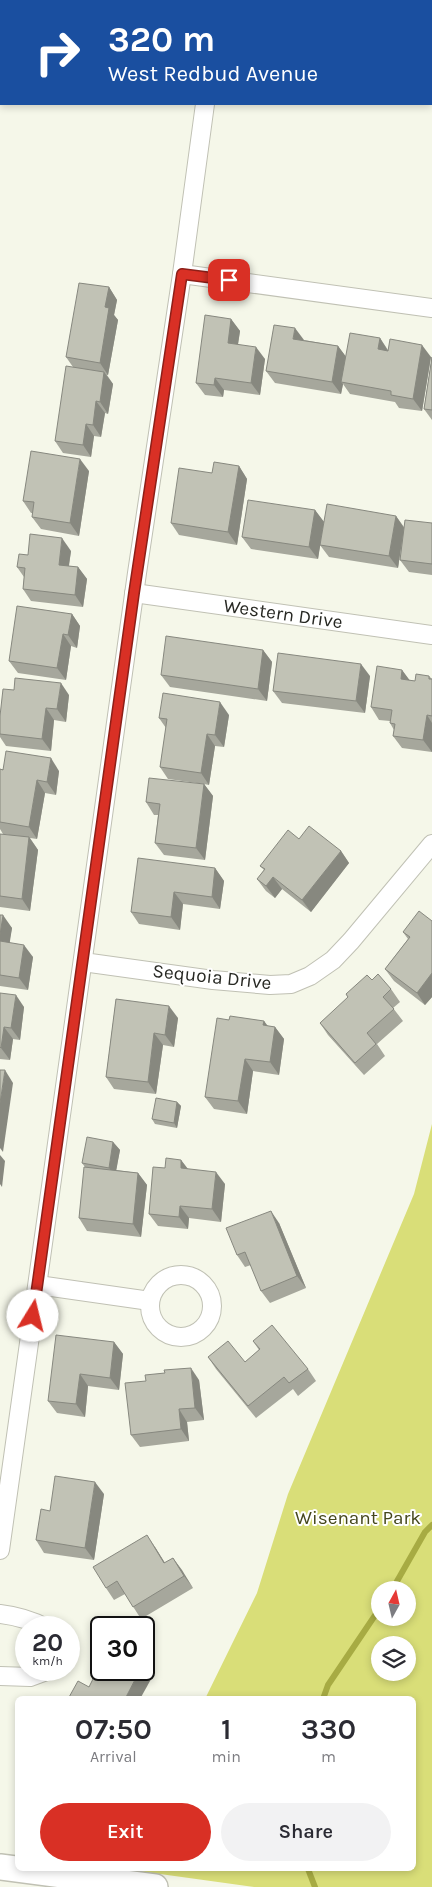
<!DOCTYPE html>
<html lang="en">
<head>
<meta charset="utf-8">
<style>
  body { margin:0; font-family:Karla,sans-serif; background:#f2f2f3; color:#2b2b33; height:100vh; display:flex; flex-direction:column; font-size:19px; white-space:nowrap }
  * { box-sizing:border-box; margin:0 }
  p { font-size:16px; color:#7c7c81 }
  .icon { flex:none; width:28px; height:28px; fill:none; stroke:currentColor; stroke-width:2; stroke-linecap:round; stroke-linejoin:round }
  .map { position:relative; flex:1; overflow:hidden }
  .sheet { position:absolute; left:15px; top:1696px; width:401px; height:175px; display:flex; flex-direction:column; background:#fff; border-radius:8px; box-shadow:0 2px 8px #0003 }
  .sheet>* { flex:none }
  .banner { position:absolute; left:0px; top:0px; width:432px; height:105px; box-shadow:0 2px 8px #0003; background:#1a4fa0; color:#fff; overflow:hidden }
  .needle { width:32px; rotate:8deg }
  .controls { position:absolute; left:371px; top:1581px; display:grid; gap:10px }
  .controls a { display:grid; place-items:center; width:45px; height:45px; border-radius:50%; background:#fff; box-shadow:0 2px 8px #0003; font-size:25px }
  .speed { position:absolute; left:15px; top:1616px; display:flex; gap:10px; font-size:25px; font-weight:700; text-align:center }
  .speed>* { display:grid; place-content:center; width:65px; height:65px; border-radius:50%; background:#fff; box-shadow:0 2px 8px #0003; line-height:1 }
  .speed small { font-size:12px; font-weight:400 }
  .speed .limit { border:2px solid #111; border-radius:8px; background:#fff; color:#111 }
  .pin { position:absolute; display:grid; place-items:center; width:42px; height:42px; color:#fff; margin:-21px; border-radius:10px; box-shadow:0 2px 8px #0006 }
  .me { position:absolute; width:55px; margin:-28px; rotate:9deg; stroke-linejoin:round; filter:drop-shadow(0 0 4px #0008) }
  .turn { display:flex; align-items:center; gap:18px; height:105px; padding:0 25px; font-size:22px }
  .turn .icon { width:65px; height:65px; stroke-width:2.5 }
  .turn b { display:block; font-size:35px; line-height:42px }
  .eta { display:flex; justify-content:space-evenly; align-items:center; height:85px; text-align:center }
  .eta b { font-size:30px; font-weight:600; line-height:35px }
  .action { display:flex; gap:10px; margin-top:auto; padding:10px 25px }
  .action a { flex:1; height:58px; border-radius:30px; background:#d93025; color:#fff; font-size:20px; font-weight:600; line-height:58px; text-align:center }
  .action a+a { background:#f2f2f3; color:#2b2b33 }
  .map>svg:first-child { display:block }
</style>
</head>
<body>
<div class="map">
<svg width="432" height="1887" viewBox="0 0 432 1887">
  <rect width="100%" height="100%" fill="#f5f7e9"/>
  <path fill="#d9de78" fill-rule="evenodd" d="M432,1124V1887H254L124,1869H414V1699H205L257,1593L288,1494L414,1194ZM380,1590H408V1618H380ZM380,1645H408V1672H380Z"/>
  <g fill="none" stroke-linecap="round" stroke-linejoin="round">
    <g stroke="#a7ab43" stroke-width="6">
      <polyline points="392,1590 425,1532 432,1525"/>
      <polyline points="323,1699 328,1685 380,1608"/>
      <polyline points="308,1869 315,1887"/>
    </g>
    <defs>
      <g id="minor">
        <polyline points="398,0 407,1"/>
        <polyline points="218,1 218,0"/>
        <polyline points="431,5 432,5"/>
        <polyline points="182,274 432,308"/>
        <polyline points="134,593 432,635"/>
        <polyline points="83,962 213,980 270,985 291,984 310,976 333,960 351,941 432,844"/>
        <circle cx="181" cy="1306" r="31"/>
        <polyline points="38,1285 150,1301"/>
        <polyline points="0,1550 137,573 182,274 205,104"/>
        <path d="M0,1614C17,1616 31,1620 46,1628"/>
        <polyline points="0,1676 30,1677 49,1670"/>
      </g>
      <polyline id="secondary" points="0,1867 155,1887"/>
    </defs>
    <use href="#minor" stroke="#c0c1b4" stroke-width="20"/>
    <use href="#secondary" stroke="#c0c1b4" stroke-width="28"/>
    <use href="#minor" stroke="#fff" stroke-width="18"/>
    <use href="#secondary" stroke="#fff" stroke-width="25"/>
  </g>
  <g fill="#a6a79c">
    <polygon points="109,287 117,300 114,315 118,320 108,375 107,375 113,384 108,414 105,413 101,437 94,436 91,457 63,453 55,441 73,367 66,357"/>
    <polygon points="231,319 240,331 238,345 265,359 260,395 224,390 223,397 205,395 196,383"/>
    <polygon points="380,338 388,350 431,357 422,411 399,408 395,402 350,394 343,384 341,394 275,383 266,371 304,340 338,346 346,357"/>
    <polygon points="432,357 432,420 424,409"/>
    <polygon points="239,466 247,479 237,545 179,535 171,523 212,473"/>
    <polygon points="89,471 79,536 41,529 32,517 33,513 31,513 23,501"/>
    <polygon points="315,510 324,522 321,540 396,516 404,527 432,523 432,575 409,572 400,560 402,542 398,568 329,557 320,545 318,559 251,549 242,537"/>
    <polygon points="71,551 69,566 78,567 87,579 83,607 31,601 23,589 24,577 17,567 28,555"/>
    <polygon points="72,614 80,626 77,648 71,646 66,680 18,673 9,661"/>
    <polygon points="263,650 272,662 267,701 170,687 161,675"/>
    <polygon points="402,670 409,680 415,681 429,676 432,679 432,752 402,748 393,736 394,730 390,723 390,721 379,720 371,707"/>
    <polygon points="370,676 365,713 282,703 273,691"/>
    <polygon points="69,695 66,722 54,720 51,751 6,746 0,737 0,716"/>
    <polygon points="229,715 224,747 215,746 209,785 204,784 213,796 205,860 164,855 155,843 158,815 154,815 146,802 204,784 168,779 160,767 166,728 159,718"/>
    <polygon points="0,769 59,771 56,795 45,793 37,839 30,838 38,850 30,911 0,907 0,834 15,836 3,834 0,829"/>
    <polygon points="299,839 341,851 349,863 311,912 282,889 275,898 266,891 257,879 264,870 260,866"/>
    <polygon points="215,868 224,881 220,909 183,904 180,930 139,924 131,912"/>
    <polygon points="0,915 12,928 9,943 33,957 28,990 0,986"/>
    <polygon points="432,921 432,997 425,1005 394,981 385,969 408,939 403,932"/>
    <polygon points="372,980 391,989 400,1002 393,1008 403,1021 377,1044 385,1056 364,1075 328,1035 320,1023 348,998 346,994"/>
    <polygon points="0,993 24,1007 20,1040 13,1039 10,1060 0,1059"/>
    <polygon points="116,999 178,1018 174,1047 163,1045 156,1094 114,1089 106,1077"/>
    <polygon points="229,1020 264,1021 268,1026 275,1027 284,1039 279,1075 253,1071 247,1114 214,1109 205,1097"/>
    <polygon points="177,1102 181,1106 177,1128 155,1124 152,1119"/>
    <polygon points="113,1142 120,1150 116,1170 138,1173 147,1185 141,1237 87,1231 79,1218 85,1167 82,1163"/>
    <polygon points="181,1160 188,1169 225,1184 221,1222 189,1218 188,1229 158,1226 149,1214 165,1168"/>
    <polygon points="279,1223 306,1288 270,1303 261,1291 251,1265 245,1267 237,1255"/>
    <polygon points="253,1341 308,1369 316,1381 298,1396 293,1389 256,1418 216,1369 208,1357 245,1362 259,1350"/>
    <polygon points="114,1342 123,1354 119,1390 88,1386 85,1417 57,1413 48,1401"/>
    <polygon points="199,1380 204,1420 187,1422 189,1441 140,1447 131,1435"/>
    <polygon points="104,1494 94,1560 44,1553 36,1540 50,1511"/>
    <polygon points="155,1547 165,1563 173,1558 193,1588 141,1619 125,1594 114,1600 106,1588"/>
  </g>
  <g fill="#87887f">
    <polygon points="109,287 117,300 114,315 118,320 108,375 100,363 105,307"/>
    <polygon points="231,319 240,331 236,356 228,343"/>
    <polygon points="295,328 304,340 302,351 293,339"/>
    <polygon points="380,338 388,351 386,362 378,349"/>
    <polygon points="422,345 431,357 422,411 413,399"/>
    <polygon points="338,346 347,358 341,382 343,384 341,394 332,382"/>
    <polygon points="256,347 265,359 260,395 251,383"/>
    <polygon points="104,372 113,384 108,414 100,402"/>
    <polygon points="215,378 224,390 223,397 214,385"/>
    <polygon points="96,401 105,413 101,437 93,425"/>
    <polygon points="86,424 94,436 91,457 83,445"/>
    <polygon points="80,459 89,471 79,536 70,523"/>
    <polygon points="239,466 247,479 237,545 228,532"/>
    <polygon points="315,510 324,522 318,559 309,547"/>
    <polygon points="396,516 404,528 398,568 389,556"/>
    <polygon points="62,538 71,551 67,577 59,565"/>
    <polygon points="78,567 87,579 83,607 75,595"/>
    <polygon points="72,614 80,626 77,648 68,635"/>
    <polygon points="63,634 71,646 66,680 57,668"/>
    <polygon points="263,650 272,662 267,701 258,689"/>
    <polygon points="361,664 370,676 365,713 356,701"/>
    <polygon points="402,670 411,682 401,679"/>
    <polygon points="61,683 69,695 66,722 57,709"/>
    <polygon points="220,702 229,715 224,747 215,735"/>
    <polygon points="46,708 54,720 51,751 42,739"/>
    <polygon points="427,715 432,723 432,752 423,740"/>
    <polygon points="207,734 215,746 209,785 201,773"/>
    <polygon points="51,758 59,771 56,795 47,782"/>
    <polygon points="37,780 45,793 37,839 29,827"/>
    <polygon points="204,784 213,796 205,860 196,848"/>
    <polygon points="29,837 38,850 30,911 22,899"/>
    <polygon points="341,851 349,863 311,912 302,900"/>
    <polygon points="215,868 224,881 220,909 212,897"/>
    <polygon points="273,877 282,889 275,898 266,886"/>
    <polygon points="174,892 183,904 180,930 171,917"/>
    <polygon points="3,915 12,928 8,954 0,943 0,935"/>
    <polygon points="24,945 33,957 28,990 19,978"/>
    <polygon points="432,973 432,997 425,1005 417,993"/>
    <polygon points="16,995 24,1007 20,1040 11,1028"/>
    <polygon points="169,1006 178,1018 174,1047 165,1035"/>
    <polygon points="264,1021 272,1033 263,1025"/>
    <polygon points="4,1027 13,1039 10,1060 1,1048"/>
    <polygon points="275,1027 284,1039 279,1075 270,1062"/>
    <polygon points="154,1033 163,1045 156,1094 148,1082"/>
    <polygon points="245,1059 253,1071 247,1114 238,1101"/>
    <polygon points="5,1070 13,1083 3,1152 0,1148 0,1103"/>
    <polygon points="177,1102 181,1106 177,1128 174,1123"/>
    <polygon points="113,1142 120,1150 115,1177 109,1168"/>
    <polygon points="0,1155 5,1161 2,1187 0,1184"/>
    <polygon points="181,1160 190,1172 181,1168"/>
    <polygon points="216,1172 225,1184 221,1222 212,1209"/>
    <polygon points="138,1173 147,1185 141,1237 133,1224"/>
    <polygon points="180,1206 189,1218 188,1229 179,1217"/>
    <polygon points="271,1211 279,1223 306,1288 297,1276"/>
    <polygon points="114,1342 123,1354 119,1390 110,1378"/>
    <polygon points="191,1368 199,1380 204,1420 195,1408"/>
    <polygon points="80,1374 88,1386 85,1417 76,1404"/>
    <polygon points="179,1409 187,1422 189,1441 181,1429"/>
    <polygon points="95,1482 104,1494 94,1560 85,1548"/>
    <polygon points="147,1535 155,1547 173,1576 164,1563"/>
    <polygon points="173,1558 182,1570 193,1588 184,1576"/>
    <polygon points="140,1670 142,1670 150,1681 140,1699 125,1699"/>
  </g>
  <g fill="#c1c2b5" stroke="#87887f">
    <polygon points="79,283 109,287 105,307 109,308 100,363 66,357"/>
    <polygon points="205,315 231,319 228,343 256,347 251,383 215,378 214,385 196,383"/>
    <polygon points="274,325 295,328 293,339 338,346 332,382 266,371"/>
    <polygon points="350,333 380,338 378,349 388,351 390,339 422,345 413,399 391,395 391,391 341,382"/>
    <polygon points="432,357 432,410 424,409"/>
    <polygon points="66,366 104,372 100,402 96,401 93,425 86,424 83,445 55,441"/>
    <polygon points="31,451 80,459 70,523 32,517 34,502 23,501"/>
    <polygon points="214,462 239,466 228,532 171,523 179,468 212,473"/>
    <polygon points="248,500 315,510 309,547 242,537"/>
    <polygon points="327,504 396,516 389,556 320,545"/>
    <polygon points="405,520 432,523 432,564 400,560"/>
    <polygon points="30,534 62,538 59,565 78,567 75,595 23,589 25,568 17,567 19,554 28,555"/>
    <polygon points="17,606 72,614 68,635 63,634 57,668 9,661"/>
    <polygon points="166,636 263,650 258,689 161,675"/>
    <polygon points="278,653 361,664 356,701 273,691"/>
    <polygon points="377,666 402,670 401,679 415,681 416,674 429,676 429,679 432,679 432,716 427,715 423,740 393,736 395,724 390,723 392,710 371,707"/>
    <polygon points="15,678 61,683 57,709 46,708 42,739 0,734 0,716 3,689 14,690"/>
    <polygon points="163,693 220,702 215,735 207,734 201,773 160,767 167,719 159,718"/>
    <polygon points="6,751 51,758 47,782 37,780 29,827 0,822 0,769 3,770"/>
    <polygon points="149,778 204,784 196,848 155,843 160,804 146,802"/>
    <polygon points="309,826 341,851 302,900 273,877 266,886 257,879 265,869 260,866 288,830 299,839"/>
    <polygon points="0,834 29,837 22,899 0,896"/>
    <polygon points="138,858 215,868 212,897 174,892 171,917 131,912"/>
    <polygon points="419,911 432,921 432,973 417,993 385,969 410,937 403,932"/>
    <polygon points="0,915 3,915 0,935"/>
    <polygon points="0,941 24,945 19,978 0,975"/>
    <polygon points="378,974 391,989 383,997 394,1009 367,1033 376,1044 355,1063 320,1023 348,997 346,994 367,975 372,980"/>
    <polygon points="0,993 16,995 11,1028 4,1027 1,1048 0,1047"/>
    <polygon points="116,999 169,1006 165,1035 154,1033 148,1082 106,1077"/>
    <polygon points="230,1016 264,1021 263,1025 275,1027 270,1062 245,1059 238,1101 205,1097 217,1018 229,1020"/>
    <polygon points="0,1070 5,1070 0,1103"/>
    <polygon points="156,1098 177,1102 174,1123 152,1119"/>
    <polygon points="87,1137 113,1142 109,1168 82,1163"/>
    <polygon points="166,1158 181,1160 181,1168 216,1172 212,1209 180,1206 179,1217 149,1214 153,1167 165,1168"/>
    <polygon points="84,1167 138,1173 133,1224 79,1218"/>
    <polygon points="271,1211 297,1276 261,1291 245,1252 237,1255 226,1228"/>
    <polygon points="272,1325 308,1369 289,1383 284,1377 248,1406 208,1357 228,1341 245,1362 260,1349 253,1341"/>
    <polygon points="56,1335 114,1342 110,1378 80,1374 76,1404 48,1401"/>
    <polygon points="191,1368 195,1408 179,1409 181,1429 131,1435 125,1383 146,1381 145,1375 165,1373 164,1370"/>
    <polygon points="55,1476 95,1482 85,1548 36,1540 41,1509 50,1511"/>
    <polygon points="147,1535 164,1563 173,1558 184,1576 133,1607 117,1581 106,1588 93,1567"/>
    <polygon points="101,1663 101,1670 140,1670 125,1699 68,1699 78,1681 89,1687"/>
    <polygon points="18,1750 18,1763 16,1763"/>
  </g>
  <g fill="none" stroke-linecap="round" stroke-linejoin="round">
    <defs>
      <polyline id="route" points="33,1316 134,593 182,274 229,280"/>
    </defs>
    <use href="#route" stroke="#8d1f18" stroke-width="12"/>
    <use href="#route" stroke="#d93025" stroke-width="9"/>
  </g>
  <g text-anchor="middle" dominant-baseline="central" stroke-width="4" stroke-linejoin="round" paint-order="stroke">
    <g font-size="19" fill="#272823" stroke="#fff">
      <text transform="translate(283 614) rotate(8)">Western Drive</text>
      <text transform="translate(212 977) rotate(6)">Sequoia Drive</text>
    </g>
    <g font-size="19" fill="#45471c" stroke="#fff">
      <text x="358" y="1518">Wisenant Park</text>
    </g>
  </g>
</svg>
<div class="controls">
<a><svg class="needle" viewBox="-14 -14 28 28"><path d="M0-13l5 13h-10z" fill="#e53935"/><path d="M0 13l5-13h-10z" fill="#7c7c81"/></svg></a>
<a><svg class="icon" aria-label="layers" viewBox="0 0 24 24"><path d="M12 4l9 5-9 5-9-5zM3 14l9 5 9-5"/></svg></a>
</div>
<div class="speed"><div>20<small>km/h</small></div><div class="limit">30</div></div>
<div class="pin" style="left:229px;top:280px;background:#d93025"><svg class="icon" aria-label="arrive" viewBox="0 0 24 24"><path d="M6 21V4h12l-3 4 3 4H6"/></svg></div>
<svg class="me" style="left:33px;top:1316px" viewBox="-20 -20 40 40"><circle r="19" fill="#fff"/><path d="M0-13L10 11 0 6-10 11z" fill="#d93025"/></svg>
<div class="banner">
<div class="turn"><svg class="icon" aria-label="right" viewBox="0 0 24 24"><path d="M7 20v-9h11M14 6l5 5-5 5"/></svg><div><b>320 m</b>West Redbud Avenue</div></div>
</div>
<section class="sheet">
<div class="eta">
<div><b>07:50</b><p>Arrival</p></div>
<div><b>1</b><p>min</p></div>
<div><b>330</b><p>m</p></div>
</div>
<div class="action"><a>Exit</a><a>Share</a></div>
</section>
</div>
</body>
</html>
